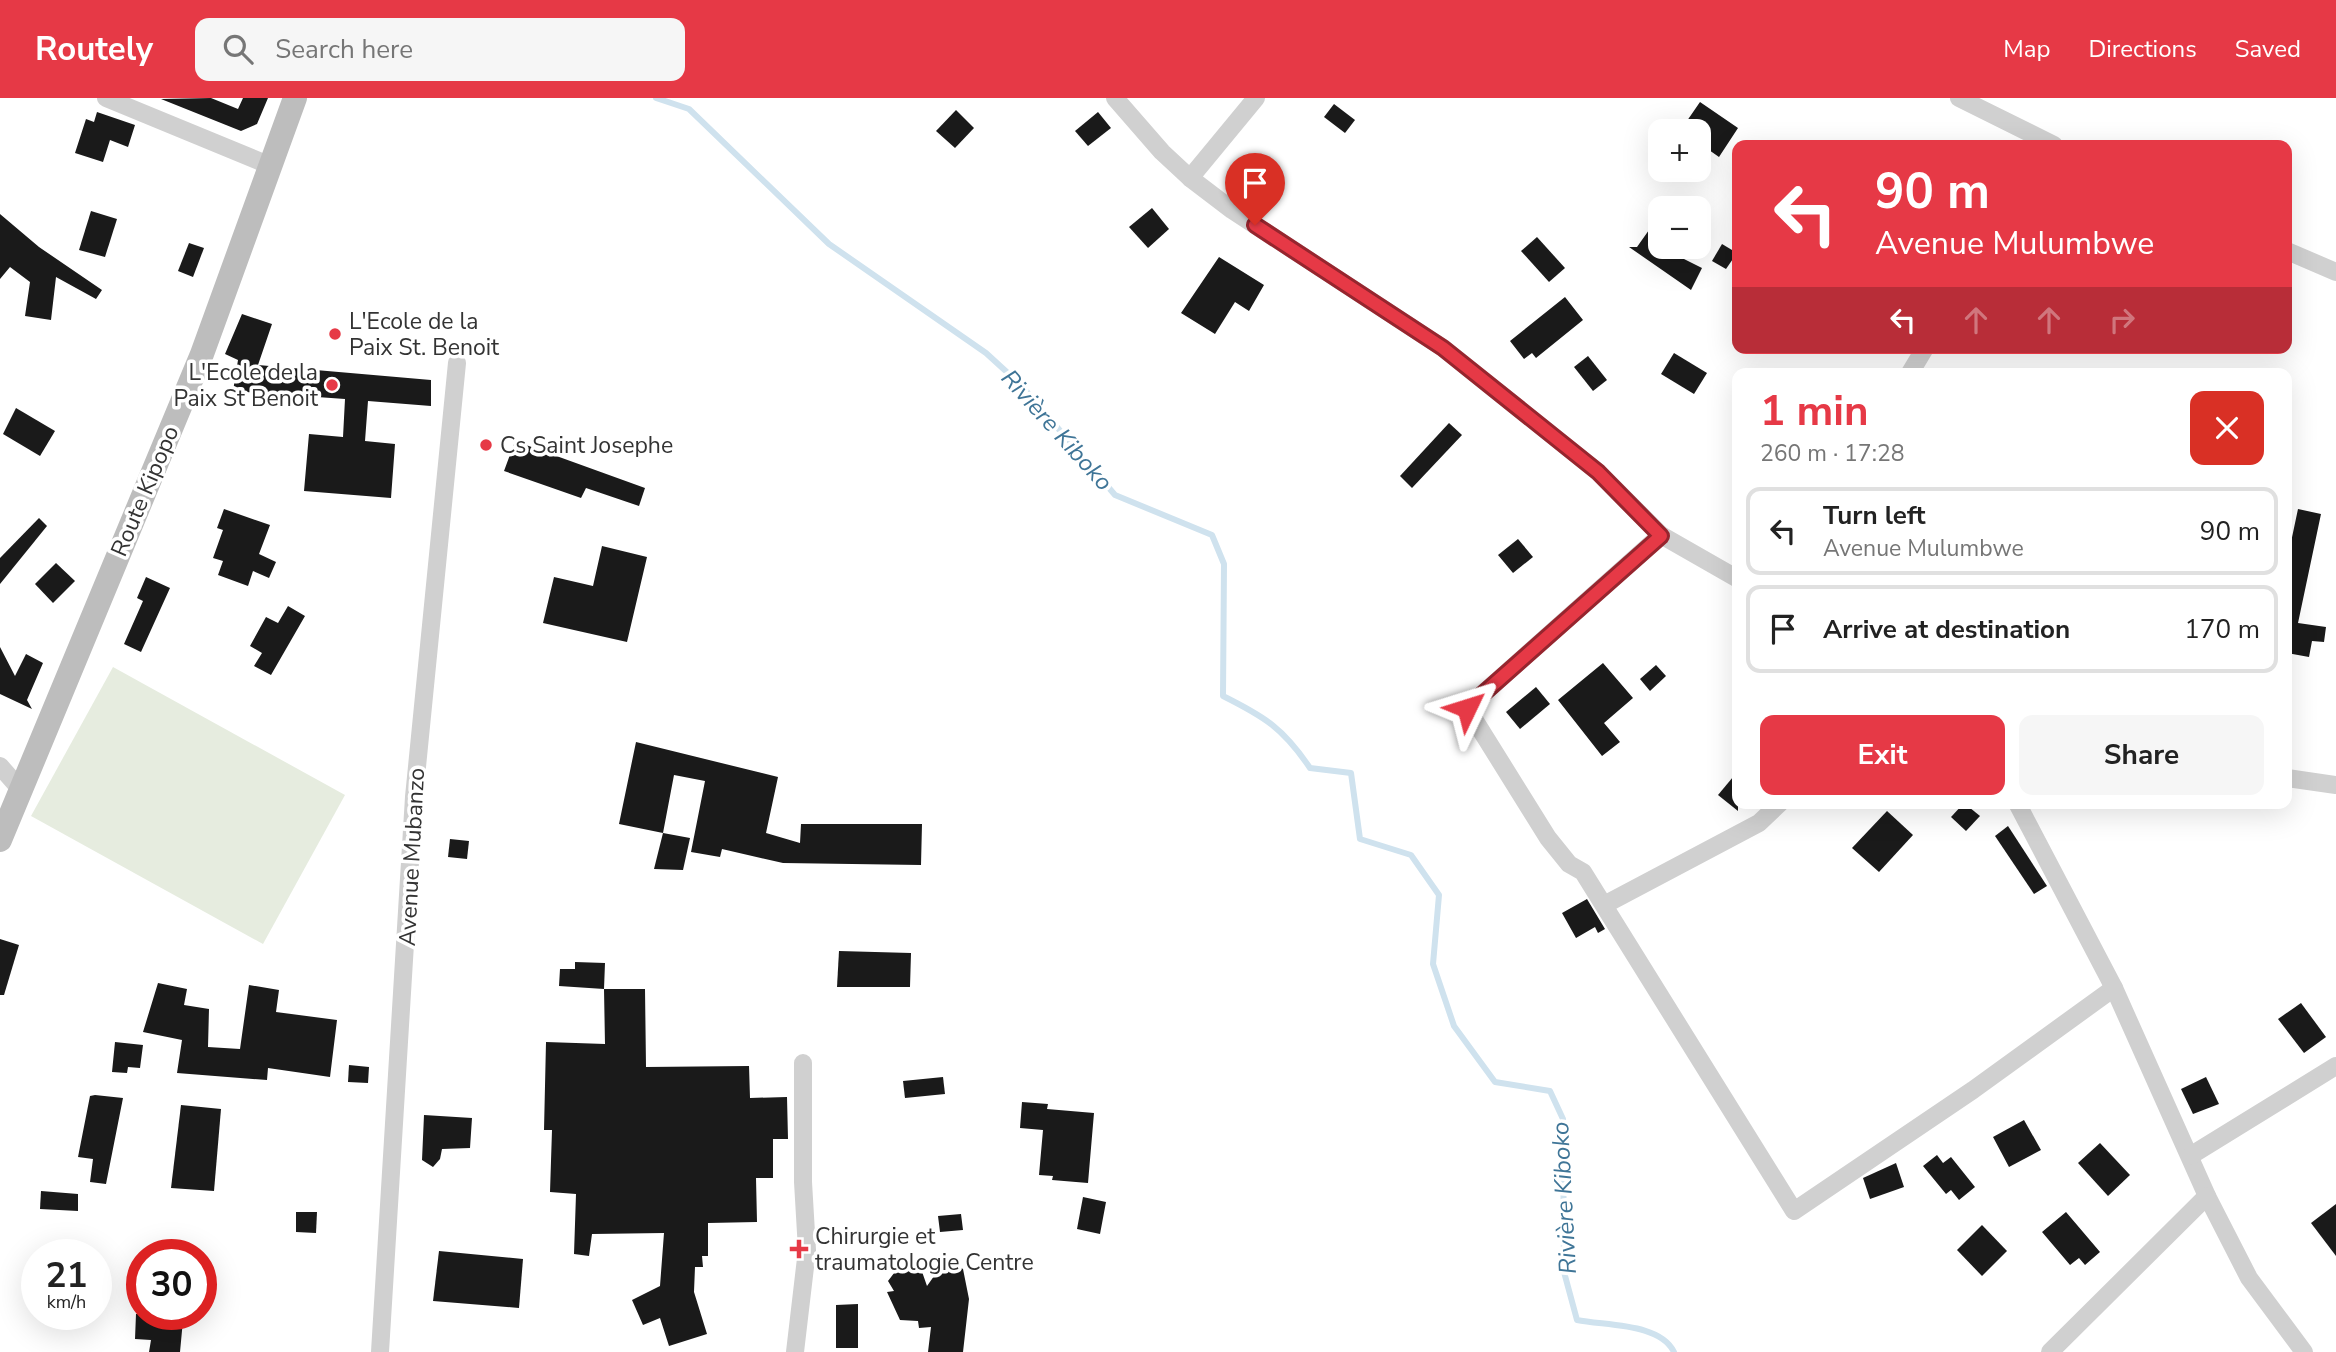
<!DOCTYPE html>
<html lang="en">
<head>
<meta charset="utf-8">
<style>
  body { margin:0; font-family:"Nunito Sans",sans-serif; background:#f6f6f6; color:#222; height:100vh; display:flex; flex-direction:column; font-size:26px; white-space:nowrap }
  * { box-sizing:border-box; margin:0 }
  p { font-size:23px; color:#767676 }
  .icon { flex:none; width:38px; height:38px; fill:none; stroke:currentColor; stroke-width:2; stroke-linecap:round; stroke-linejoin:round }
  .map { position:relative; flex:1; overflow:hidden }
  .panel { position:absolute; left:1732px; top:270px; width:560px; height:441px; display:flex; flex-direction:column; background:#fff; border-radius:14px; box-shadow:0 7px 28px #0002 }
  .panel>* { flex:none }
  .top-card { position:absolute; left:1732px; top:42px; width:560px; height:214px; border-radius:14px; box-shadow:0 7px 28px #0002; background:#e63946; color:#fff; overflow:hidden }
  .buttons { position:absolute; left:1648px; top:21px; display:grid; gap:14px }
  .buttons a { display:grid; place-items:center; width:63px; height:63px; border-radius:14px; background:#fff; box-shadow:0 7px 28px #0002; font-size:35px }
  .speed { position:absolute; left:21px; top:1141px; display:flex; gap:14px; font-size:35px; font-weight:700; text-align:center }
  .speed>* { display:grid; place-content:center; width:91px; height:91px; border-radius:50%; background:#fff; box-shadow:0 7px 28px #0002; line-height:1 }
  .speed small { font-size:18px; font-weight:400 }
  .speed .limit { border:10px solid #d22; background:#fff; color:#111 }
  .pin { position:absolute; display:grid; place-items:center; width:60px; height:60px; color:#fff; margin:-72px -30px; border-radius:50% 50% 50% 0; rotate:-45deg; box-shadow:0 0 7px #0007 }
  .pin .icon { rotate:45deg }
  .me { position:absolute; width:77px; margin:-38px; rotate:49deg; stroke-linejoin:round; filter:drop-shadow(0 0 5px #0008) }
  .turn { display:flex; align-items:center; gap:24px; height:147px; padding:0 28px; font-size:32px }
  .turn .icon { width:91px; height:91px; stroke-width:2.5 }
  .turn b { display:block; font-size:49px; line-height:60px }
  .lanes { display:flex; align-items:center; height:66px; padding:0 28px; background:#0003; justify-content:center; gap:35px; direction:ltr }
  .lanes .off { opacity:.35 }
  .round { display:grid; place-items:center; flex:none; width:74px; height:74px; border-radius:14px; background:#f6f6f6 }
  .summary { display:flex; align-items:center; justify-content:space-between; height:119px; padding:0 28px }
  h1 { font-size:42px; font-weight:700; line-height:52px; color:#e63946 }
  .cta { display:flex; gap:14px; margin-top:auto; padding:14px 28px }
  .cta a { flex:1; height:80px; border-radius:14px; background:#e63946; color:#fff; font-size:28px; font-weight:700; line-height:80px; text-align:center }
  .cta a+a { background:#f6f6f6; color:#222 }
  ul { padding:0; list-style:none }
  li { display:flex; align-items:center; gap:21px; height:88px; margin:0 14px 10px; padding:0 14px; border:4px solid #e0e0e0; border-radius:14px }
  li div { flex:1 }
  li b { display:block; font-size:26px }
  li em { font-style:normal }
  header { display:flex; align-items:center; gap:42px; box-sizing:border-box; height:98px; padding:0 35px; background:#e63946; color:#fff }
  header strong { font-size:33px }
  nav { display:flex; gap:38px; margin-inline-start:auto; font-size:24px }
  .search { width:490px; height:63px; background:#f6f6f6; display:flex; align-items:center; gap:18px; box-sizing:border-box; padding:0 24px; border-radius:14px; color:#767676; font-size:26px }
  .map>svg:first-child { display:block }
</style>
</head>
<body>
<header>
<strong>Routely</strong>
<div class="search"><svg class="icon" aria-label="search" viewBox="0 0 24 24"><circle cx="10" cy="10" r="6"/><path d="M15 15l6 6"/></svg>Search here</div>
<nav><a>Map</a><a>Directions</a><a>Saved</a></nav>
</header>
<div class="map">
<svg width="2336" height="1254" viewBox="0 0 2336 1254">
  <rect width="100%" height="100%" fill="#fff"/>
  <polygon fill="#e6ecdf" points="113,569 345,697 263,846 31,718"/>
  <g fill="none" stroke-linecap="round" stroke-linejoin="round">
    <path stroke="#cfe2ee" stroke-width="6" d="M656,0L689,11L829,146L986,255L1021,287L1115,397L1212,437L1224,466L1223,598C1265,619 1283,630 1310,670L1351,675L1360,741L1411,757L1439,797L1433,866L1454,928L1495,984L1550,993L1563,1021L1564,1174L1577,1222C1607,1228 1660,1225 1674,1254"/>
  </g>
  <g fill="#1a1a1a">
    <polygon points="211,0 238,11 243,0 268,0 257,26 241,33 161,1"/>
    <polygon points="1700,4 1738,30 1719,59 1699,45 1699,33 1680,33"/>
    <polygon points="1334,6 1355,22 1345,35 1324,19"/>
    <polygon points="956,12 974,30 955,50 936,33"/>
    <polygon points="97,14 135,27 128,49 110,42 103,64 75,55 86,21 94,24"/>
    <polygon points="1098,14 1111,30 1088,48 1075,33"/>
    <polygon points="1152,110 1169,131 1148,150 1129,129"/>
    <polygon points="91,113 117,121 105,159 79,152"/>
    <polygon points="0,116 39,149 102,192 96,201 56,179 51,222 25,218 30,184 10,169 0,181"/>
    <polygon points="1649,132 1661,140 1661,149 1677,149 1672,155 1702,170 1691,192 1629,149 1637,149"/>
    <polygon points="1537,139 1565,170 1549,184 1521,153"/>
    <polygon points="189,145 204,150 193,179 178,173"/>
    <polygon points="1722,146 1737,155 1726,171 1712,163"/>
    <polygon points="1219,159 1264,187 1249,213 1235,204 1215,236 1181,215"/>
    <polygon points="1565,199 1583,222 1536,260 1532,255 1524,261 1510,243"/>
    <polygon points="242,216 272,226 258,267 431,282 431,308 368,303 365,343 395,346 391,400 304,393 309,336 343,339 345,301 233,293 238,262 225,256"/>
    <polygon points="1674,255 1707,275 1694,296 1661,276"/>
    <polygon points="1588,258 1607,282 1593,293 1574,269"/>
    <polygon points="16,310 55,333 40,358 3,336"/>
    <polygon points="1449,325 1462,337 1412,390 1400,378"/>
    <polygon points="515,343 645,390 639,408 586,390 581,400 504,373"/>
    <polygon points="224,411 270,427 259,456 276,464 269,480 253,473 248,488 218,477 223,463 213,460 223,432 217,430"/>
    <polygon points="2298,411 2321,416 2298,525 2326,529 2324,544 2312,543 2309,559 2287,555 2287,463"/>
    <polygon points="39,420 47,428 0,486 0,460"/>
    <polygon points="1518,441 1533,459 1513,475 1498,457"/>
    <polygon points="602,448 647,459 627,544 543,525 554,479 593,488"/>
    <polygon points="56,465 75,483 53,505 35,486"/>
    <polygon points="146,479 170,490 141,554 124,546 143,503 137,500"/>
    <polygon points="288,508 305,518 271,577 254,568 262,555 250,548 266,519 278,525"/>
    <polygon points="0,549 15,578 26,556 43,565 27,602 32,611 0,596"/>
    <polygon points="1603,565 1633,600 1604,625 1620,644 1602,658 1558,602"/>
    <polygon points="1656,567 1666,578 1650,593 1640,581"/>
    <polygon points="1536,589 1550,606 1520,631 1506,614"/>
    <polygon points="636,644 778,679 766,735 800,745 801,726 922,726 921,767 783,765 722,751 720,759 691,754 705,683 674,677 663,735 619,726"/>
    <polygon points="1738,673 1738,713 1718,697"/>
    <polygon points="1964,705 1980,718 1966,733 1951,719"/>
    <polygon points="1887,713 1913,737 1879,774 1852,750"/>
    <polygon points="2008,728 2047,788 2034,796 1995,738"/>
    <polygon points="663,735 690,740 683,772 654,771"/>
    <polygon points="450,741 469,743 467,761 448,759"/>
    <polygon points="1587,801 1605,831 1598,835 1595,829 1576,840 1562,815"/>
    <polygon points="0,841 19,847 4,897 0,897"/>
    <polygon points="839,853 911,855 910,889 837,889"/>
    <polygon points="575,864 605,865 604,891 559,888 560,871 575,871"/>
    <polygon points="158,885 187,891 184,907 209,911 208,949 240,951 249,887 279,892 276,914 337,922 330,979 268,970 267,982 177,975 182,942 143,934"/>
    <polygon points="604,891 645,891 646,969 749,968 750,1000 787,999 788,1041 773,1041 773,1080 756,1080 757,1124 708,1125 708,1158 702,1158 703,1169 695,1169 694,1194 707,1236 669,1248 660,1220 643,1227 632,1202 660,1188 664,1135 592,1136 589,1158 574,1156 576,1096 550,1094 552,1032 544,1032 546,944 605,946"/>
    <polygon points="2301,905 2326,939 2304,955 2278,921"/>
    <polygon points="115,944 143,947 140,970 128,969 127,975 112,974"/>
    <polygon points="349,967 369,969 368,985 348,984"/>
    <polygon points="943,979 945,996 905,1000 903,983"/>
    <polygon points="2206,979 2219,1006 2193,1016 2181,991"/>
    <polygon points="95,997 123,1000 106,1086 90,1084 93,1061 78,1059 90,998"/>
    <polygon points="1022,1004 1048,1006 1047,1011 1094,1015 1088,1085 1052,1082 1053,1078 1039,1077 1043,1032 1020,1030"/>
    <polygon points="181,1007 221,1011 214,1093 171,1090"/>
    <polygon points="424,1017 472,1020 470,1050 442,1051 440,1061 433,1069 422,1062"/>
    <polygon points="2024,1022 2041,1052 2009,1069 1993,1039"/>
    <polygon points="2100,1045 2130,1077 2108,1098 2078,1065"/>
    <polygon points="1937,1057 1943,1065 1951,1059 1975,1089 1959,1102 1951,1092 1946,1096 1923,1068"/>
    <polygon points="1896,1065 1904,1089 1870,1101 1863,1080"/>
    <polygon points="41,1093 78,1096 78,1113 40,1111"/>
    <polygon points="1083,1099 1106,1104 1100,1136 1077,1131"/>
    <polygon points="2336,1106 2336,1158 2311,1125"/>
    <polygon points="296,1114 317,1114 316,1135 296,1134"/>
    <polygon points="2066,1114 2100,1154 2085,1167 2079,1160 2070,1167 2042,1134"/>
    <polygon points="961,1116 963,1132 940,1134 938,1118"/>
    <polygon points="1982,1127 2007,1153 1982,1178 1957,1152"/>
    <polygon points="439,1153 523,1161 519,1210 433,1203"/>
    <polygon points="919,1165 927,1188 942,1167 953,1165 963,1171 969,1201 963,1254 928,1254 931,1229 919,1230 918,1223 900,1222 887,1194 894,1193 888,1183 901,1166"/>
    <polygon points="858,1206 858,1250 836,1250 836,1207"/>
    <polygon points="136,1216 167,1216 166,1220 183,1222 180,1254 149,1254 151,1242 135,1241"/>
  </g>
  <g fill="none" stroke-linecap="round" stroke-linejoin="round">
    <g stroke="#d0d0d0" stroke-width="18">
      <polyline points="106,0 271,68"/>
      <polyline points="1115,0 1162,54 1190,80 1232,112 1443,250 1598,374 1661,437 1738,481"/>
      <polyline points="1959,0 2054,47"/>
      <polyline points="1190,80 1256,0"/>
      <polyline points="2287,153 2336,174"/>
      <polyline points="1910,275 1925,250"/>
      <polyline points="1661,437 1467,610 1548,740 1569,766 1583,774 1794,1113 1973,992 2114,890"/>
      <polyline points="0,668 21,692"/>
      <polyline points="2287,680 2336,687"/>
      <polyline points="2017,705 2114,890 2207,1098 2249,1180 2304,1254"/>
      <polyline points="1604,807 1759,725 1780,705"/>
      <polyline points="2190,1058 2336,968"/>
      <polyline points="380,1254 414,699 457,265"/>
      <polyline points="795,1254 807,1152 803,1084 803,965"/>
      <polyline points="2050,1254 2207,1098"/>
    </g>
    <polyline stroke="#bdbdbd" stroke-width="24" points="0,742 202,256 295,0"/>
  </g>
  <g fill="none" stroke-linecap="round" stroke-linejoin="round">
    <defs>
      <polyline id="route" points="1255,127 1443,250 1598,374 1661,438 1467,610"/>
    </defs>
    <use href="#route" stroke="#96252e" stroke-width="18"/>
    <use href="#route" stroke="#e63946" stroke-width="12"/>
  </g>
  <g fill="#e63946" stroke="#fff" stroke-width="2.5">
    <circle cx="335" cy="236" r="7"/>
    <circle cx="332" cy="287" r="7"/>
    <circle cx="486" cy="347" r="7"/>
    <path d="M795.5 1140.5h7v7h7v7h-7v7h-7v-7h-7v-7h7z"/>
  </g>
  <g text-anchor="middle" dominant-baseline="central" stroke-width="7" stroke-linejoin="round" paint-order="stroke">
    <g font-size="23" fill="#333" stroke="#fff" text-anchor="start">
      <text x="349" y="223">L'Ecole de la<tspan x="349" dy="26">Paix St. Benoit</tspan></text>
      <text x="318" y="274" text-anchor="end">L'Ecole de la<tspan x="318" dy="26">Paix St Benoit</tspan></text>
      <text x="500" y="347">Cs Saint Josephe</text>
      <text x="815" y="1138">Chirurgie et<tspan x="815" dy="26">traumatologie Centre</tspan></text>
    </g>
    <g font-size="23" fill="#333" stroke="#fff">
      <text transform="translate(145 393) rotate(-67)">Route Kipopo</text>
      <text transform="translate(412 759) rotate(-87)">Avenue Mubanzo</text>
    </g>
    <g font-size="24" font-style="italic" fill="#3f7597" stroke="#fff">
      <text transform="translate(1057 332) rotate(48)">Rivière Kiboko</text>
      <text transform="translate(1564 1100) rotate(-93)">Rivière Kiboko</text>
    </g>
  </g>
</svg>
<div class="buttons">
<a>+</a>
<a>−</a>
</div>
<div class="speed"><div>21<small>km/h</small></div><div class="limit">30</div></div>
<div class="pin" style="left:1255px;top:127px;background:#d93025"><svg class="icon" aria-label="arrive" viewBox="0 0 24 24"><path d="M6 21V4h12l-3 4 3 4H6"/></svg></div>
<svg class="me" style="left:1467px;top:610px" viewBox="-20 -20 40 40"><path d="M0-17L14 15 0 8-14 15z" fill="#e63946" stroke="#fff" stroke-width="4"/></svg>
<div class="top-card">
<div class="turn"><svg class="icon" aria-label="left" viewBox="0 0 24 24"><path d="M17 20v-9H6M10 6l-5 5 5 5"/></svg><div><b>90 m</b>Avenue Mulumbwe</div></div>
<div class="lanes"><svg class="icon" aria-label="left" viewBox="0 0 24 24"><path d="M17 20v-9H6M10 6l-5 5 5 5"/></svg><svg class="icon off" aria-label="ahead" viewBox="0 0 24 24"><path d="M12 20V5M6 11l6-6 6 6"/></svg><svg class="icon off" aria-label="ahead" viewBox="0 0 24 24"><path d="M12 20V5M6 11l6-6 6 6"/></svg><svg class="icon off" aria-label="right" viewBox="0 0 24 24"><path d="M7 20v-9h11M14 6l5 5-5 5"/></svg></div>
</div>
<section class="panel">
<div class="summary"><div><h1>1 min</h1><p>260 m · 17:28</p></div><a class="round" style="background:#d93025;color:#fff"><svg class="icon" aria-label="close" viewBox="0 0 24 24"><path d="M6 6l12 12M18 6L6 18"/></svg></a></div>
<ul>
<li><svg class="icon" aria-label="left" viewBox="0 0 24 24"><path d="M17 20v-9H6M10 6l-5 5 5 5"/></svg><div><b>Turn left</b><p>Avenue Mulumbwe</p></div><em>90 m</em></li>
<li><svg class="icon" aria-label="arrive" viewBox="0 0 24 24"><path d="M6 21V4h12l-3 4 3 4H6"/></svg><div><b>Arrive at destination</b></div><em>170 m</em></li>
</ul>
<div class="cta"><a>Exit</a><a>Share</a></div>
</section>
</div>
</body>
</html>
